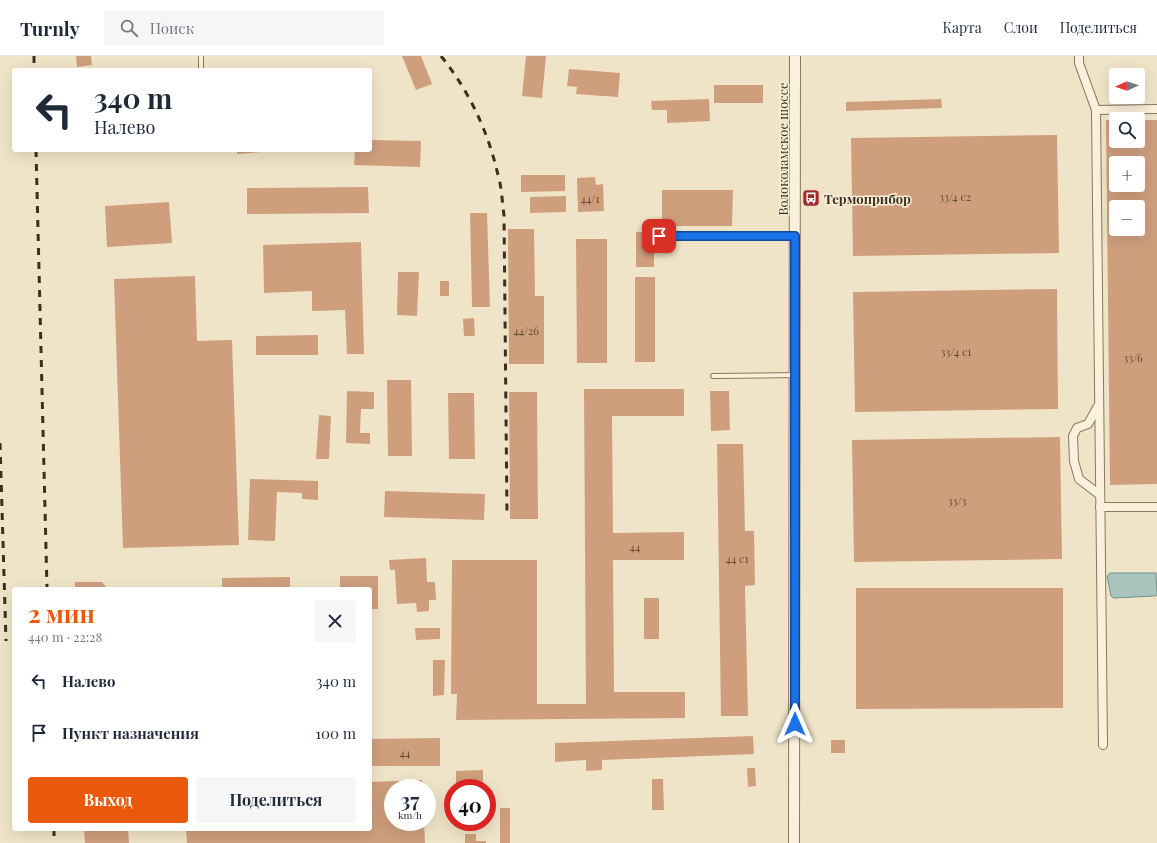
<!DOCTYPE html>
<html lang="ru">
<head>
<meta charset="utf-8">
<style>
  body { margin:0; font-family:"Playfair Display",serif; background:#f6f6f7; color:#1f2937; height:100vh; display:flex; flex-direction:column; font-size:15px; white-space:nowrap }
  * { box-sizing:border-box; margin:0 }
  p { font-size:13px; color:#747a83 }
  .icon { flex:none; width:22px; height:22px; fill:none; stroke:currentColor; stroke-width:2; stroke-linecap:round; stroke-linejoin:round }
  .map { position:relative; flex:1; overflow:hidden }
  .sheet { position:absolute; left:12px; top:531px; width:360px; height:244px; display:flex; flex-direction:column; background:#fff; border-radius:4px; box-shadow:0 4px 16px #0002 }
  .sheet>* { flex:none }
  .hud { position:absolute; left:12px; top:12px; width:360px; height:84px; border-radius:4px; box-shadow:0 4px 16px #0002; background:#fff; color:#1f2937; overflow:hidden }
  .needle { width:26px; rotate:267deg }
  .controls { position:absolute; left:1109px; top:12px; display:grid; gap:8px }
  .controls a { display:grid; place-items:center; width:36px; height:36px; border-radius:4px; background:#fff; box-shadow:0 4px 16px #0002; font-size:20px }
  .speed { position:absolute; left:384px; top:723px; display:flex; gap:8px; font-size:20px; font-weight:700; text-align:center }
  .speed>* { display:grid; place-content:center; width:52px; height:52px; border-radius:50%; background:#fff; box-shadow:0 4px 16px #0002; line-height:1 }
  .speed small { font-size:10px; font-weight:400 }
  .speed .limit { border:6px solid #d22; background:#fff; color:#111 }
  .pin { position:absolute; display:grid; place-items:center; width:34px; height:34px; color:#fff; margin:-17px; border-radius:8px; box-shadow:0 2px 6px #0006 }
  .me { position:absolute; width:44px; margin:-22px; rotate:0deg; stroke-linejoin:round; filter:drop-shadow(0 0 3px #0008) }
  .turn { display:flex; align-items:center; gap:14px; height:84px; padding:0 16px; font-size:18px }
  .turn .icon { width:52px; height:52px; stroke-width:2.5 }
  .turn b { display:block; font-size:28px; line-height:34px }
  .round { display:grid; place-items:center; flex:none; width:42px; height:42px; border-radius:4px; background:#f6f6f7 }
  .overview { display:flex; align-items:center; justify-content:space-between; height:68px; padding:0 16px }
  h1 { font-size:24px; font-weight:700; line-height:30px; color:#ea580c }
  .action { display:flex; gap:8px; margin-top:auto; padding:8px 16px }
  .action a { flex:1; height:46px; border-radius:4px; background:#ea580c; color:#fff; font-size:16px; font-weight:700; line-height:46px; text-align:center }
  .action a+a { background:#f6f6f7; color:#1f2937 }
  ul { padding:0; list-style:none }
  li { display:flex; align-items:center; gap:12px; height:52px; padding:0 16px }
  li div { flex:1 }
  li b { display:block; font-size:15px }
  li em { font-style:normal }
  header { display:flex; align-items:center; gap:24px; box-sizing:border-box; height:56px; padding:0 20px; background:#fff; border-bottom:1px solid #e0e1e3 }
  header strong { font-size:19px }
  nav { display:flex; gap:22px; margin-inline-start:auto; font-size:14px }
  .search { width:280px; height:36px; background:#f6f6f7; display:flex; align-items:center; gap:10px; box-sizing:border-box; padding:0 14px; border-radius:4px; color:#747a83; font-size:15px }
  .map>svg:first-child { display:block }
</style>
</head>
<body>
<header>
<strong>Turnly</strong>
<div class="search"><svg class="icon" aria-label="search" viewBox="0 0 24 24"><circle cx="10" cy="10" r="6"/><path d="M15 15l6 6"/></svg>Поиск</div>
<nav><a>Карта</a><a>Слои</a><a>Поделиться</a></nav>
</header>
<div class="map">
<svg width="1157" height="787" viewBox="0 0 1157 787">
  <rect width="100%" height="100%" fill="#f0e4c8"/>
  <polygon fill="#a9c4bc" stroke="#6f938a" points="1110,517 1156,517 1157,539 1155,540 1114,542 1111,540 1107,520"/>
  <g fill="#cf9f7d" fill-rule="evenodd">
    <polygon points="76,0 91,0 92,9 77,11"/>
    <polygon points="402,0 421,0 432,28 416,34"/>
    <polygon points="526,0 546,0 542,42 522,40"/>
    <polygon points="569,13 620,17 618,41 576,38 577,31 567,30"/>
    <rect x="714" y="29" width="49" height="18"/>
    <polygon points="709,43 710,65 667,67 667,54 652,54 651,45"/>
    <polygon points="941,43 942,52 846,55 846,46"/>
    <path d="M1106,64H1116V85H1138V64H1157V428L1110,429ZM1116,107H1138V129H1116ZM1116,151H1138V173H1116Z"/>
    <polygon points="1057,79 1059,197 853,200 851,82"/>
    <polygon points="370,84 421,85 420,111 354,109 355,94 370,94"/>
    <polygon points="237,94 261,94 261,96 237,98"/>
    <polygon points="521,119 565,119 565,135 521,136"/>
    <polygon points="595,121 596,129 603,128 604,155 578,156 577,122"/>
    <polygon points="368,131 369,157 247,158 247,132"/>
    <polygon points="662,134 733,134 732,170 662,170"/>
    <polygon points="566,140 566,156 530,157 530,141"/>
    <polygon points="169,146 172,187 107,191 105,150"/>
    <polygon points="470,157 487,157 490,251 472,251"/>
    <polygon points="508,173 534,173 535,240 544,240 544,308 509,308"/>
    <rect x="636" y="176" width="18" height="35"/>
    <polygon points="576,183 607,183 607,307 577,307"/>
    <polygon points="361,186 364,298 347,298 345,254 312,255 312,235 264,237 263,189"/>
    <polygon points="398,216 419,216 417,260 397,259"/>
    <polygon points="195,220 197,285 232,284 239,489 123,492 114,223"/>
    <rect x="635" y="221" width="20" height="85"/>
    <rect x="440" y="225" width="9" height="15"/>
    <polygon points="1057,233 1058,353 855,356 853,236"/>
    <polygon points="474,262 475,280 464,280 463,263"/>
    <polygon points="318,279 318,299 256,299 256,280"/>
    <polygon points="387,324 411,324 412,400 388,400"/>
    <polygon points="584,333 684,333 684,360 612,360 613,477 684,476 684,504 613,504 614,636 685,636 685,662 456,664 457,638 451,638 452,504 537,504 537,648 586,648"/>
    <polygon points="347,335 374,336 374,353 361,353 360,377 370,377 370,388 346,387"/>
    <polygon points="710,335 729,335 730,374 711,375"/>
    <polygon points="509,336 537,336 538,463 510,463"/>
    <polygon points="448,337 474,337 475,403 449,403"/>
    <polygon points="319,359 331,360 329,403 316,403"/>
    <polygon points="1060,381 1062,503 854,506 852,384"/>
    <polygon points="717,388 743,388 745,475 754,475 755,529 745,530 748,660 721,660"/>
    <polygon points="250,423 318,425 318,444 302,443 302,437 277,436 275,485 248,484"/>
    <polygon points="385,435 485,438 484,464 384,461"/>
    <polygon points="426,502 427,526 435,526 436,544 429,544 429,555 417,556 416,547 397,548 395,514 390,514 389,504"/>
    <polygon points="340,520 378,520 378,553 370,553 370,533 340,533"/>
    <polygon points="290,521 290,533 222,533 222,522"/>
    <polygon points="75,526 102,526 108,533 75,533"/>
    <polygon points="856,532 1063,532 1063,652 856,653"/>
    <rect x="644" y="542" width="15" height="41"/>
    <polygon points="415,572 440,572 440,583 416,584"/>
    <polygon points="433,604 445,604 444,639 433,640"/>
    <polygon points="753,680 754,698 602,704 602,714 586,715 586,704 555,706 555,687"/>
    <polygon points="440,682 440,710 370,710 370,683"/>
    <rect x="831" y="684" width="14" height="13"/>
    <polygon points="747,712 755,712 756,730 748,731"/>
    <polygon points="483,714 483,732 456,732 456,715"/>
    <polygon points="652,723 663,723 664,754 652,754"/>
    <polygon points="422,724 422,732 393,732 393,766 424,766 425,787 187,787 186,773 370,773 370,726"/>
    <rect x="500" y="752" width="10" height="35"/>
    <polygon points="84,773 128,773 129,787 85,787"/>
    <polygon points="465,778 476,778 476,785 486,785 486,787 465,787"/>
  </g>
  <g fill="none" stroke-linecap="round" stroke-linejoin="round">
    <defs>
      <g id="service">
        <polyline points="201,0 201,14"/>
        <polyline points="659,179 795,180"/>
        <polyline points="713,320 795,319"/>
      </g>
      <g id="minor">
        <polyline points="1079,0 1079,7 1096,54 1157,53"/>
        <polyline points="1096,54 1103,689"/>
        <polyline points="1098,350 1088,368 1077,372 1073,380 1074,405 1079,423 1100,439"/>
        <polyline points="1100,451 1157,451"/>
      </g>
      <polyline id="tertiary" points="794,787 795,0"/>
    </defs>
    <use href="#service" stroke="#8d765c" stroke-width="6"/>
    <use href="#minor" stroke="#8d765c" stroke-width="10"/>
    <use href="#tertiary" stroke="#8d765c" stroke-width="12"/>
    <use href="#service" stroke="#faf1dc" stroke-width="4"/>
    <use href="#minor" stroke="#faf1dc" stroke-width="8"/>
    <use href="#tertiary" stroke="#faf1dc" stroke-width="10"/>
    <g stroke="#3d2e20" stroke-width="3" stroke-dasharray="7 7" stroke-linecap="butt">
      <polyline points="34,0 34,14"/>
      <path d="M441,0C469,35 488,75 498,119C502,132 502,146 504,159L507,459"/>
      <polyline points="36,94 47,533"/>
      <polyline points="0,387 6,585"/>
      <polyline points="54,773 54,787"/>
    </g>
  </g>
  <g fill="none" stroke-linecap="round" stroke-linejoin="round">
    <defs>
      <polyline id="route" points="659,180 795,180 795,668"/>
    </defs>
    <use href="#route" stroke="#114b97" stroke-width="10"/>
    <use href="#route" stroke="#1a73e8" stroke-width="7"/>
  </g>
  <defs>
    <symbol id="bus-square" viewBox="-11 -11 22 22"><rect x="-9" y="-9" width="18" height="18" rx="4" fill="#9e2a2b" stroke="#f7eed8"/><path d="M-5-6H5V4H4V6H2V4H-2V6H-4V4H-5ZM-3.5-4V0h7V-4ZM-3.5 1.2v1.5H-2V1.2ZM2 1.2v1.5H3.5V1.2Z" fill="#fff"/></symbol>
  </defs>
  <g fill-rule="evenodd">
    <use href="#bus-square" x="801" y="132" width="20" height="20"/>
  </g>
  <g text-anchor="middle" dominant-baseline="central" stroke-width="3" stroke-linejoin="round" paint-order="stroke">
    <g font-size="11" fill="#624a37">
      <text x="955" y="140">33/4 с2</text>
      <text x="590" y="142">44/1</text>
      <text x="526" y="274">44/26</text>
      <text x="956" y="295">33/4 с1</text>
      <text x="1133" y="301">33/6</text>
      <text x="957" y="444">33/3</text>
      <text x="635" y="490">44</text>
      <text x="737" y="502">44 с1</text>
      <text x="405" y="696">44</text>
    </g>
    <g font-size="13" fill="#3d2e20" stroke="#f7eed8">
      <text transform="translate(782 93) rotate(-90)">Волоколамское шоссе</text>
    </g>
    <g font-size="13" font-weight="bold" fill="#3d2e20" stroke="#f7eed8" text-anchor="start">
      <text x="824" y="142">Термоприбор</text>
    </g>
  </g>
</svg>
<div class="controls">
<a><svg class="needle" viewBox="-14 -14 28 28"><path d="M0-13l5 13h-10z" fill="#e53935"/><path d="M0 13l5-13h-10z" fill="#747a83"/></svg></a>
<a><svg class="icon" aria-label="search" viewBox="0 0 24 24"><circle cx="10" cy="10" r="6"/><path d="M15 15l6 6"/></svg></a>
<a>+</a>
<a>−</a>
</div>
<div class="speed"><div>37<small>km/h</small></div><div class="limit">40</div></div>
<div class="pin" style="left:659px;top:180px;background:#d93025"><svg class="icon" aria-label="arrive" viewBox="0 0 24 24"><path d="M6 21V4h12l-3 4 3 4H6"/></svg></div>
<svg class="me" style="left:795px;top:668px" viewBox="-20 -20 40 40"><path d="M0-17L14 15 0 8-14 15z" fill="#1a73e8" stroke="#fff" stroke-width="4"/></svg>
<div class="hud">
<div class="turn"><svg class="icon" aria-label="left" viewBox="0 0 24 24"><path d="M17 20v-9H6M10 6l-5 5 5 5"/></svg><div><b>340 m</b>Налево</div></div>
</div>
<section class="sheet">
<div class="overview"><div><h1>2 мин</h1><p>440 m · 22:28</p></div><a class="round"><svg class="icon" aria-label="close" viewBox="0 0 24 24"><path d="M6 6l12 12M18 6L6 18"/></svg></a></div>
<ul>
<li><svg class="icon" aria-label="left" viewBox="0 0 24 24"><path d="M17 20v-9H6M10 6l-5 5 5 5"/></svg><div><b>Налево</b></div><em>340 m</em></li>
<li><svg class="icon" aria-label="arrive" viewBox="0 0 24 24"><path d="M6 21V4h12l-3 4 3 4H6"/></svg><div><b>Пункт назначения</b></div><em>100 m</em></li>
</ul>
<div class="action"><a>Выход</a><a>Поделиться</a></div>
</section>
</div>
</body>
</html>
